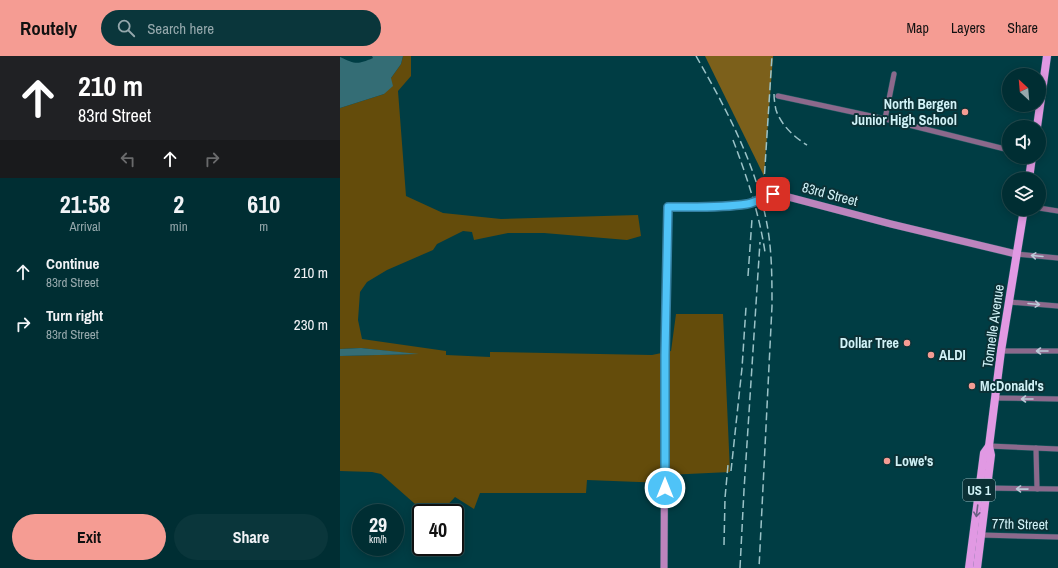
<!DOCTYPE html>
<html lang="en">
<head>
<meta charset="utf-8">
<style>
  body { margin:0; font-family:"Archivo Narrow",sans-serif; background:#0a363b; color:#f1f3f6; height:100vh; display:flex; flex-direction:column; font-size:15px; white-space:nowrap }
  * { box-sizing:border-box; margin:0 }
  p { font-size:13px; color:#95a8ac }
  .icon { flex:none; width:22px; height:22px; fill:none; stroke:currentColor; stroke-width:2; stroke-linecap:round; stroke-linejoin:round }
  .map { position:relative; flex:1; overflow:hidden }
  .drawer { display:flex; flex-direction:column; background:#002e33; width:340px }
  .drawer>* { flex:none }
  .top-card { background:#202124; color:#fff; overflow:hidden }
  .needle { width:26px; rotate:334deg }
  .fabs { position:absolute; left:662px; top:12px; display:grid; gap:8px }
  .fabs a { display:grid; place-items:center; width:44px; height:44px; border-radius:50%; background:#002e33; box-shadow:0 2px 10px #0003,0 0 0 1px #224a4e; font-size:20px }
  .speed { position:absolute; left:12px; top:448px; display:flex; gap:8px; font-size:20px; font-weight:700; text-align:center }
  .speed>* { display:grid; place-content:center; width:52px; height:52px; border-radius:50%; background:#002e33; box-shadow:0 2px 10px #0003,0 0 0 1px #224a4e; line-height:1 }
  .speed small { font-size:10px; font-weight:400 }
  .speed .limit { border:2px solid #111; border-radius:6px; background:#fff; color:#111 }
  .pin { position:absolute; display:grid; place-items:center; width:34px; height:34px; color:#fff; margin:-17px; border-radius:8px; box-shadow:0 2px 6px #0006 }
  .me { position:absolute; width:44px; margin:-22px; rotate:0deg; stroke-linejoin:round; filter:drop-shadow(0 0 3px #0008) }
  .turn { display:flex; align-items:center; gap:14px; height:84px; padding:0 12px; font-size:18px }
  .turn .icon { width:52px; height:52px; stroke-width:2.5 }
  .turn b { display:block; font-size:28px; line-height:34px }
  .lanes { display:flex; align-items:center; height:38px; padding:0 12px; background:#0003; justify-content:center; gap:20px; direction:ltr }
  .lanes .off { opacity:.35 }
  .eta { display:flex; justify-content:space-evenly; align-items:center; height:68px; text-align:center }
  .eta b { font-size:24px; font-weight:700; line-height:28px }
  .action { display:flex; gap:8px; margin-top:auto; padding:8px 12px }
  .action a { flex:1; height:46px; border-radius:24px; background:#f59c93; color:#111; font-size:16px; font-weight:700; line-height:46px; text-align:center }
  .action a+a { background:#0a363b; color:#f1f3f6 }
  ul { padding:0; list-style:none }
  li { display:flex; align-items:center; gap:12px; height:52px; padding:0 12px }
  li div { flex:1 }
  li b { display:block; font-size:15px }
  li em { font-style:normal }
  header { display:flex; align-items:center; gap:24px; box-sizing:border-box; height:56px; padding:0 20px; background:#f59c93; color:#111 }
  header strong { font-size:19px }
  nav { display:flex; gap:22px; margin-inline-start:auto; font-size:14px }
  .search { width:280px; height:36px; background:#0a363b; display:flex; align-items:center; gap:10px; box-sizing:border-box; padding:0 14px; border-radius:22px; color:#95a8ac; font-size:15px }
  main { display:flex; flex:1; min-height:0 }
  .map>svg:first-child { display:block }
</style>
</head>
<body>
<header>
<strong>Routely</strong>
<div class="search"><svg class="icon" aria-label="search" viewBox="0 0 24 24"><circle cx="10" cy="10" r="6"/><path d="M15 15l6 6"/></svg>Search here</div>
<nav><a>Map</a><a>Layers</a><a>Share</a></nav>
</header>
<main>
<section class="drawer">
<div class="top-card">
<div class="turn"><svg class="icon" aria-label="ahead" viewBox="0 0 24 24"><path d="M12 20V5M6 11l6-6 6 6"/></svg><div><b>210 m</b>83rd Street</div></div>
<div class="lanes"><svg class="icon off" aria-label="left" viewBox="0 0 24 24"><path d="M17 20v-9H6M10 6l-5 5 5 5"/></svg><svg class="icon" aria-label="ahead" viewBox="0 0 24 24"><path d="M12 20V5M6 11l6-6 6 6"/></svg><svg class="icon off" aria-label="right" viewBox="0 0 24 24"><path d="M7 20v-9h11M14 6l5 5-5 5"/></svg></div>
</div>
<div class="eta">
<div><b>21:58</b><p>Arrival</p></div>
<div><b>2</b><p>min</p></div>
<div><b>610</b><p>m</p></div>
</div>
<ul>
<li><svg class="icon" aria-label="ahead" viewBox="0 0 24 24"><path d="M12 20V5M6 11l6-6 6 6"/></svg><div><b>Continue</b><p>83rd Street</p></div><em>210 m</em></li>
<li><svg class="icon" aria-label="right" viewBox="0 0 24 24"><path d="M7 20v-9h11M14 6l5 5-5 5"/></svg><div><b>Turn right</b><p>83rd Street</p></div><em>230 m</em></li>
</ul>
<div class="action"><a>Exit</a><a>Share</a></div>
</section>
<div class="map">
<svg width="718" height="512" viewBox="0 0 718 512">
  <rect width="100%" height="100%" fill="#003d44"/>
  <polygon fill="#644c0b" points="63,0 71,0 71,20 58,35 66,140 103,157 161,163 298,159 301,180 287,184 204,177 168,177 134,184 132,176 123,175 97,188 93,194 47,214 27,226 20,236 18,264 22,283 106,295 106,299 150,301 150,296 312,299 331,295 336,258 383,258 390,416 326,419 325,427 247,424 246,437 140,437 134,453 115,441 100,457 89,457 83,455 41,418 32,416 0,415 0,300 74,298 21,292 0,293 0,52 44,38 51,22 61,8"/>
  <polygon fill="#7c601b" points="365,0 433,0 424,120"/>
  <g fill="#346d75">
    <path d="M32,0H63L61,8L51,22L53,30L44,38L0,52V1C15,8 17,9 33,2Z"/>
    <polygon points="21,292 79,298 0,300 0,293"/>
  </g>
  <g fill="none" stroke-linecap="round" stroke-linejoin="round">
    <defs>
      <g id="street">
        <polyline points="438,40 545,63 669,94"/>
        <polyline points="545,63 554,18"/>
        <polyline points="699,152 718,155"/>
        <polyline points="676,198 718,202"/>
        <polyline points="669,246 718,250"/>
        <polyline points="661,295 718,295"/>
        <polyline points="655,342 718,343"/>
        <polyline points="649,390 718,393"/>
        <polyline points="696,392 697,433"/>
        <polyline points="647,432 718,433"/>
        <polyline points="641,479 718,481"/>
      </g>
      <path id="secondary" d="M324,512L325,299L328,151C354,151 382,153 408,148C418,146 426,138 437,138L551,168L676,198"/>
      <g id="primary">
        <polyline points="697,71 707,0"/>
        <polyline points="689,123 692,101"/>
        <polyline points="629,512 644,397 649,390"/>
        <polyline points="637,512 651,399 649,390 661,295 684,153"/>
      </g>
    </defs>
    <use href="#street" stroke="#215a61" stroke-width="6"/>
    <use href="#secondary" stroke="#215a61" stroke-width="8"/>
    <use href="#primary" stroke="#215a61" stroke-width="9"/>
    <use href="#street" stroke="#8c698c" stroke-width="5"/>
    <use href="#secondary" stroke="#bc84bd" stroke-width="7"/>
    <use href="#primary" stroke="#e199e3" stroke-width="8"/>
    <g stroke="#9bc3c8" stroke-width="1.5" stroke-dasharray="8 4" stroke-linecap="butt">
      <path d="M356,0C387,54 418,112 428,174C432,199 432,224 432,250L419,512"/>
      <path d="M434,38C434,43 435,49 436,54C441,69 454,81 467,89"/>
      <path d="M393,84C407,121 419,157 425,196"/>
      <polyline points="423,142 432,0"/>
      <polyline points="408,220 412,163"/>
      <polyline points="391,415 402,312 406,251"/>
      <polyline points="384,489 385,442 388,409"/>
      <polyline points="400,512 404,434 420,186"/>
    </g>
  </g>
  <defs><path id="oneway-shaft" d="M-6 0H5M1.5-3L5.5 0L1.5 3" fill="none" stroke-width="1.6" stroke-linecap="round" stroke-linejoin="round"/></defs>
  <g stroke="#bcc9d7">
    <use href="#oneway-shaft" transform="translate(697 200) rotate(-175)"/>
    <use href="#oneway-shaft" transform="translate(694 248) rotate(5)"/>
    <use href="#oneway-shaft" transform="translate(702 295) rotate(-180)"/>
    <use href="#oneway-shaft" transform="translate(687 343) rotate(180)"/>
    <use href="#oneway-shaft" transform="translate(682 433) rotate(-179)"/>
  </g>
  <use stroke="#6b6084" href="#oneway-shaft" transform="translate(637 455) rotate(97)"/>
  <g fill="none" stroke-linecap="round" stroke-linejoin="round">
    <defs>
      <path id="route" d="M325,432V299L328,151C354,151 381,152 407,148C416,147 424,140 433,138"/>
    </defs>
    <use href="#route" stroke="#337fa1" stroke-width="10"/>
    <use href="#route" stroke="#4fc3f7" stroke-width="7"/>
  </g>
  <g fill="#f59c93" stroke="#0b3136" stroke-width="1.5">
    <circle cx="625" cy="56" r="4"/>
    <circle cx="567" cy="287" r="4"/>
    <circle cx="591" cy="299" r="4"/>
    <circle cx="632" cy="330" r="4"/>
    <circle cx="547" cy="405" r="4"/>
  </g>
  <g text-anchor="middle" dominant-baseline="central" stroke-width="4" stroke-linejoin="round" paint-order="stroke">
    <rect fill="#0b3136" stroke="#96b8bd" stroke-width="1" x="623" y="423" width="32" height="22" rx="3"/>
    <g font-size="13" font-weight="bold" fill="#d1f2f7">
      <text x="639" y="434">US 1</text>
    </g>
    <g font-size="14" font-weight="bold" fill="#d1f2f7" stroke="#0b3136" text-anchor="start">
      <text x="617" y="48" text-anchor="end">North Bergen<tspan x="617" dy="16">Junior High School</tspan></text>
      <text x="559" y="287" text-anchor="end">Dollar Tree</text>
      <text x="599" y="299">ALDI</text>
      <text x="640" y="330">McDonald's</text>
      <text x="555" y="405">Lowe's</text>
    </g>
    <g font-size="14" fill="#d1f2f7" stroke="#0b3136">
      <text transform="translate(490 138) rotate(15)">83rd Street</text>
      <text transform="translate(653 270) rotate(-82)">Tonnelle Avenue</text>
      <text transform="translate(680 468) rotate(1)">77th Street</text>
    </g>
  </g>
</svg>
<div class="fabs">
<a><svg class="needle" viewBox="-14 -14 28 28"><path d="M0-13l5 13h-10z" fill="#e53935"/><path d="M0 13l5-13h-10z" fill="#95a8ac"/></svg></a>
<a><svg class="icon" aria-label="sound" viewBox="0 0 24 24"><path d="M4 9h4l5-4v14l-5-4H4zM17 9q2 3 0 6"/></svg></a>
<a><svg class="icon" aria-label="layers" viewBox="0 0 24 24"><path d="M12 4l9 5-9 5-9-5zM3 14l9 5 9-5"/></svg></a>
</div>
<div class="speed"><div>29<small>km/h</small></div><div class="limit">40</div></div>
<div class="pin" style="left:433px;top:138px;background:#d93025"><svg class="icon" aria-label="arrive" viewBox="0 0 24 24"><path d="M6 21V4h12l-3 4 3 4H6"/></svg></div>
<svg class="me" style="left:325px;top:432px" viewBox="-20 -20 40 40"><circle r="17" fill="#4fc3f7" stroke="#fff" stroke-width="3"/><path d="M0-11L8 9 0 5-8 9z" fill="#fff"/></svg>
</div>
</main>
</body>
</html>
